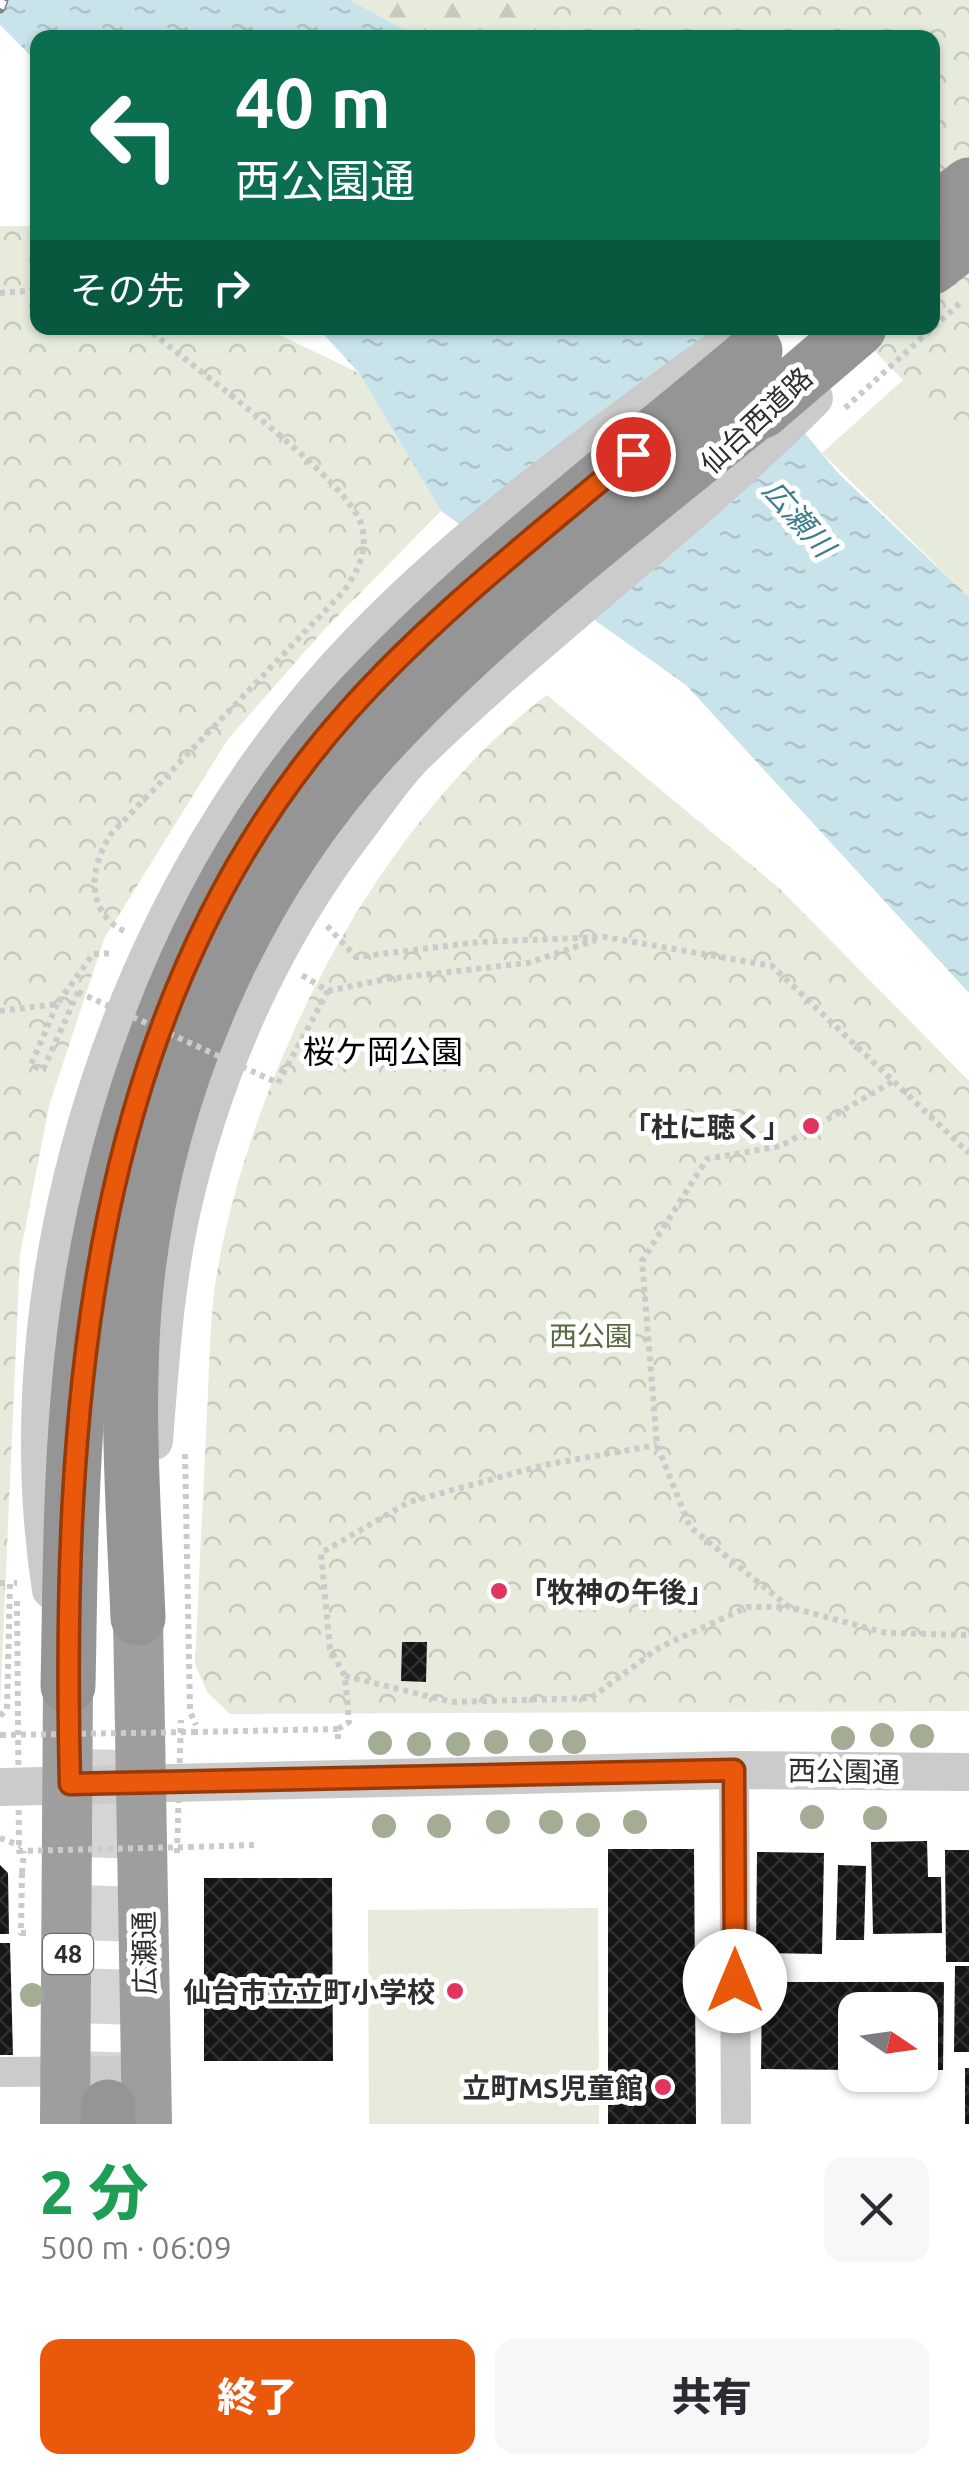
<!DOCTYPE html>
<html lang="ja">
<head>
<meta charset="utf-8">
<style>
  body { margin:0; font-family:Ubuntu,"Noto Sans JP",sans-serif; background:#f7f7f7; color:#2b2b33; height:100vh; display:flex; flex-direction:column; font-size:38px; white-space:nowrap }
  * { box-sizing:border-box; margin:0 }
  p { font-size:32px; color:#7c7c81 }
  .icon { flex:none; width:55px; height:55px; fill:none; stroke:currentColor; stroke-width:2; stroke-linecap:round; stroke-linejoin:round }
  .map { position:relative; height:2124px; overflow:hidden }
  .side { display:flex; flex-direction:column; background:#fff; flex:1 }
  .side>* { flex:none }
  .guide { position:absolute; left:30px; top:30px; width:910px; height:305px; border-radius:20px; box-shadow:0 2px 8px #0004; background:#0b6e4f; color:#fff; overflow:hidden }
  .needle { width:65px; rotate:103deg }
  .buttons { position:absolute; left:838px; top:1992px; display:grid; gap:20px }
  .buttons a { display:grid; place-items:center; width:100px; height:100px; border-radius:20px; background:#fff; box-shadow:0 2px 8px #0004; font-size:50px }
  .pin { position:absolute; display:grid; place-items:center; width:85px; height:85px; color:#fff; margin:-42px; border:5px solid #fff; border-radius:50%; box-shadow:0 2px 10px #0007 }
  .me { position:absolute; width:110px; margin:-55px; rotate:0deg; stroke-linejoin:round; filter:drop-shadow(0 0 8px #0008) }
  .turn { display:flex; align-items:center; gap:35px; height:210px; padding:0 40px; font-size:45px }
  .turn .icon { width:130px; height:130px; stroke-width:2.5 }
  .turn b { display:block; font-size:70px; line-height:85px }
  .then { display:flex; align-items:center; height:95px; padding:0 40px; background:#0003; gap:20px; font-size:38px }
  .round { display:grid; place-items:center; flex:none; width:105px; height:105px; border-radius:20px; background:#f7f7f7 }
  .summary { display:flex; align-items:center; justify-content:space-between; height:170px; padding:0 40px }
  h1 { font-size:60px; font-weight:800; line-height:75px; color:#1e9e55 }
  .action { display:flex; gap:20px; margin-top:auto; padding:20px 40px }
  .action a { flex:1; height:115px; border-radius:20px; background:#ea580c; color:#fff; font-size:40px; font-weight:800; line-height:115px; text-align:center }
  .action a+a { background:#f7f7f7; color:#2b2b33 }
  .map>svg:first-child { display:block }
</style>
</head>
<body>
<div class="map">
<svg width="969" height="2124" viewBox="0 0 969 2124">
  <defs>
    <pattern id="forest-firs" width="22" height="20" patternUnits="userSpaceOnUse" patternTransform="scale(2.5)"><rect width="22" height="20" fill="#e7ebdc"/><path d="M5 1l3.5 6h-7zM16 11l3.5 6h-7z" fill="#c6cabd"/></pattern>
    <pattern id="park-crowns" width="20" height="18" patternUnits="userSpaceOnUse" patternTransform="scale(2.5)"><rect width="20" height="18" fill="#e7ebdc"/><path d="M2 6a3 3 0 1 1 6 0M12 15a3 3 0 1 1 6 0" fill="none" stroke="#c6cabd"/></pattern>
    <pattern id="water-ripples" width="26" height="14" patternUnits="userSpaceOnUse" patternTransform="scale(2.5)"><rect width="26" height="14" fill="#c9e3eb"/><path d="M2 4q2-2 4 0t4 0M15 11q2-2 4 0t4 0" fill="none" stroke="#adc3ca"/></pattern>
    <pattern id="building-cross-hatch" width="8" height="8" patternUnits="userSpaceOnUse" patternTransform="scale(2.5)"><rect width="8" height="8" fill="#151515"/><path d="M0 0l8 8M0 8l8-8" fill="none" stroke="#2f2f2f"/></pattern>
  </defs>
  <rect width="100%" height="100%" fill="#fff"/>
  <g fill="#e7ebdc">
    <polygon points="903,380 969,447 969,597 822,453"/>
    <polygon points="598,1908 599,2124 369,2124 368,1910"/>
  </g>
  <polygon fill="url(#forest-firs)" points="350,0 534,0 572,37 418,37"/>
  <g fill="url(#park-crowns)">
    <polygon points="534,0 969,0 969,447 852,328 932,328 932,38 572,37"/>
    <polygon points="0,226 37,226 38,328 265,328 359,373 441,511 323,631 228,739 104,939 49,1106 20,1255 0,1707"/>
    <path d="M547,695L779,888L969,1081V1711L230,1714L207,1692L195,1664C199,1580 203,1497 207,1413C210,1364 209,1311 219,1262C258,1059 380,821 547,695Z"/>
  </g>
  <g fill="url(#water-ripples)">
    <polygon points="0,0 350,0 418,37 38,38 37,62 0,25"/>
    <polygon points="318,328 717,328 839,474 969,597 969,993 686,685 441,511 359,373"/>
  </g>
  <g fill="url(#building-cross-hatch)">
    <polygon points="402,1642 427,1642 426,1682 401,1681"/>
    <polygon points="927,1841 928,1877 941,1877 942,1933 873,1934 871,1842"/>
    <polygon points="608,1849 694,1849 696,2124 608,2124"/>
    <polygon points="945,1850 969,1850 969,1962 946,1962"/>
    <polygon points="757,1852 824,1853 822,1954 756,1953"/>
    <polygon points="0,1865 8,1873 9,1934 0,1934"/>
    <polygon points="838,1865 866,1866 864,1940 836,1940"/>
    <polygon points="204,1878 332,1878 333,2061 204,2061"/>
    <polygon points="0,1943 10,1943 13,2055 0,2055"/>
    <polygon points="955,1966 969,1966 969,2052 954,2052"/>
    <polygon points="762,1982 944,1982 943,2070 920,2070 920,2010 855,2010 855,2070 761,2069"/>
    <rect x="965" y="2068" width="4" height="56"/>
  </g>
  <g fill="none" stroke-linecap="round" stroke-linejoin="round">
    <polyline stroke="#d5d5d5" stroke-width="55" stroke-dasharray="55 28" stroke-linecap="butt" points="108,2107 119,1750"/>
    <g stroke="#cbcbcb" stroke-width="6" stroke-dasharray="5 5" stroke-linecap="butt">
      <polyline points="0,293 38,290"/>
      <polyline points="845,408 961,302"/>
      <polyline points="327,926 356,957 479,942 605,937 772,966 969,1153"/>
      <path d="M124,931C85,911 89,868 111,834L343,592C357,573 368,552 362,527C352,481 189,365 147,328"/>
      <polyline points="328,991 387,979 528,963 596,940"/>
      <polyline points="57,1004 31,1065 43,1070 78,992"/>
      <polyline points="0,1011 57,1004 93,954 113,953"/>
      <polyline points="892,1082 781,1146 707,1159 642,1261 657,1445 690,1527 789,1607 886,1633 969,1635"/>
      <polyline points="278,1083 328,991 300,974"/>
      <polyline points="185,1454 190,1712 196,1725"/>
      <polyline points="0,1583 10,1583"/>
      <polyline points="17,1601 18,1720"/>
      <polyline points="345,1676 452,1702 591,1698 660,1647 748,1607 787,1607"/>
      <polyline points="0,1716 7,1709 10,1583 17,1583"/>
      <polyline points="338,1729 349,1722 345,1676 330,1649 321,1553 409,1502 544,1465 657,1445"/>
      <polyline points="193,1732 338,1729 338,1739"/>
      <polyline points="0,1735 1,1735"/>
      <polyline points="0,1838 21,1846"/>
      <polyline points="189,1847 256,1845"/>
      <polyline points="22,1873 21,1933 29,1933"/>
    </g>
    <g stroke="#cbcbcb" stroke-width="30">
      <polyline points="734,1770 736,2124"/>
      <polyline points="0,2072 146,2071"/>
    </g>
    <g stroke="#cbcbcb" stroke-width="38">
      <path d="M154,1441C160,1364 165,1284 182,1209C213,1072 272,938 358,827C376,804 393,777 414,756C542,631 688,525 814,398"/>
      <path d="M51,1590C0,1258 130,878 363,639C474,525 606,430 735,337"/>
      <polyline points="0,1787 734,1770 969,1772"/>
    </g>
    <g stroke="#9e9e9e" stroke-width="50">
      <polyline points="138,1618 147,2124"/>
      <polyline points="65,2124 68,1686"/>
    </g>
    <g stroke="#959595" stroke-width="55">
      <polyline points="932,214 969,185"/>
      <polyline points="932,267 969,238"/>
      <polyline points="762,411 859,328"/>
      <path d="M138,1618C134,1515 126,1412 134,1309C150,1106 235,900 372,749C495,614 647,503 787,387"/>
      <path d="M68,1686C70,1591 70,1495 78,1400C97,1154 182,894 350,709C471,577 618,467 755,351"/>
      <polyline points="108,2107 108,2124"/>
    </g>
    <defs>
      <polyline id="rail" points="0,8 3,0"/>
    </defs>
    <use href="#rail" stroke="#838383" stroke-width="11"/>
    <use href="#rail" stroke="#fff" stroke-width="8" stroke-dasharray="22" stroke-linecap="butt"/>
    <g stroke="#cbcbcb" stroke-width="6" stroke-dasharray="5 5" stroke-linecap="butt">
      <polyline points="78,992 278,1083"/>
      <polyline points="18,1720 19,1851 189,1847"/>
      <polyline points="1,1735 193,1732"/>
      <polyline points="177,1853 181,1720"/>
      <polyline points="22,1873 24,1851"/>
    </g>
  </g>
  <g fill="#a4ac94">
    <circle cx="882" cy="1735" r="12"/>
    <circle cx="922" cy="1736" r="12"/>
    <circle cx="843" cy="1738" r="12"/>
    <circle cx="541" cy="1741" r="12"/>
    <circle cx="496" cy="1742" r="12"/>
    <circle cx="574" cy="1742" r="12"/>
    <circle cx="380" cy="1743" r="12"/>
    <circle cx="419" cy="1744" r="12"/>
    <circle cx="458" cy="1744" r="12"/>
    <circle cx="812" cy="1817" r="12"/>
    <circle cx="875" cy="1818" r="12"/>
    <circle cx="498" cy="1822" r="12"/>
    <circle cx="551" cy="1822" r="12"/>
    <circle cx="635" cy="1822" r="12"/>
    <circle cx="588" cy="1825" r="12"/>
    <circle cx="384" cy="1826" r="12"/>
    <circle cx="439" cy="1826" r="12"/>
    <circle cx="32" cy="1995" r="12"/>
  </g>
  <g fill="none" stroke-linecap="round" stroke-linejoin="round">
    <defs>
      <path id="route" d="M633,454C536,536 434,615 349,710C87,1002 61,1411 70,1784L734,1770L735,1981"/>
    </defs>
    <use href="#route" stroke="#983908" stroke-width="25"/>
    <use href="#route" stroke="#ea580c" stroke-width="18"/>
  </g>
  <g fill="#e1355e" stroke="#fff" stroke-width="4">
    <circle cx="811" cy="1126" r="10"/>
    <circle cx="499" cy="1591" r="10"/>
    <circle cx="455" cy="1991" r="10"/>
    <circle cx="663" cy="2087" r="10"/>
  </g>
  <g text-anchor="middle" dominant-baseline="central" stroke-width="10" stroke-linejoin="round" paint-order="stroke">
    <rect fill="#fff" stroke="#6d6d6d" stroke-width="2.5" x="43" y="1934" width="50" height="40" rx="8"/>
    <g font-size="25" font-weight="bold" fill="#2e2e2e">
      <text x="68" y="1954">48</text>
    </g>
    <g font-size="28" fill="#2e2e2e" stroke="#fff">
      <text transform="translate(756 420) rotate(-43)">仙台西道路</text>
      <text transform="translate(844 1771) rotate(1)">西公園通</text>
      <text transform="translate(144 1953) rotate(-91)">広瀬通</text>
    </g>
    <g font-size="28" font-weight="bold" fill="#2e2e2e" stroke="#fff" text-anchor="end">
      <text x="791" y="1126">「杜に聴く」</text>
      <text x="519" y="1591" text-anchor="start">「牧神の午後」</text>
      <text x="435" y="1991">仙台市立立町小学校</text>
      <text x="643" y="2087">立町MS児童館</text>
    </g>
    <g font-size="28" fill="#59693d" stroke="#fff">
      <text x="591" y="1335">西公園</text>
    </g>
    <g font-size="30" font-style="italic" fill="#3e7d8f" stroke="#fff">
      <text transform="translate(799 518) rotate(49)">広瀬川</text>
    </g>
    <g font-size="32" fill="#000" stroke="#fff">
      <text x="383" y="1051">桜ケ岡公園</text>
    </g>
  </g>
</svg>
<div class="buttons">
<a><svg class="needle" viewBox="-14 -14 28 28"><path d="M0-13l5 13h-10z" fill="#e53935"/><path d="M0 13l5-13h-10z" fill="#7c7c81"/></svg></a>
</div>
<div class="pin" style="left:633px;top:454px;background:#d93025"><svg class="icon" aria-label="arrive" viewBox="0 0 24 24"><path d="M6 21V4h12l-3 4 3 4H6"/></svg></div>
<svg class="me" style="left:735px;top:1981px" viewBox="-20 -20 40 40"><circle r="19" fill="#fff"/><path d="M0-13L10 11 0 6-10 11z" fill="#ea580c"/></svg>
<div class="guide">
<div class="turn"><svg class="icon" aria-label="left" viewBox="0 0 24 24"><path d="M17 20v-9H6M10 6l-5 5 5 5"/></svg><div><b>40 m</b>西公園通</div></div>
<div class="then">その先<svg class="icon" aria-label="right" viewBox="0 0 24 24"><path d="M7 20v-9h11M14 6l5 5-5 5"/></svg></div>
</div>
</div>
<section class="side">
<div class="summary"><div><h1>2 分</h1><p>500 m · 06:09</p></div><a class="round"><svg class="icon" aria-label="close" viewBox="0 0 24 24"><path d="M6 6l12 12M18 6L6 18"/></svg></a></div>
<div class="action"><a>終了</a><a>共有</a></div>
</section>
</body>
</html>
